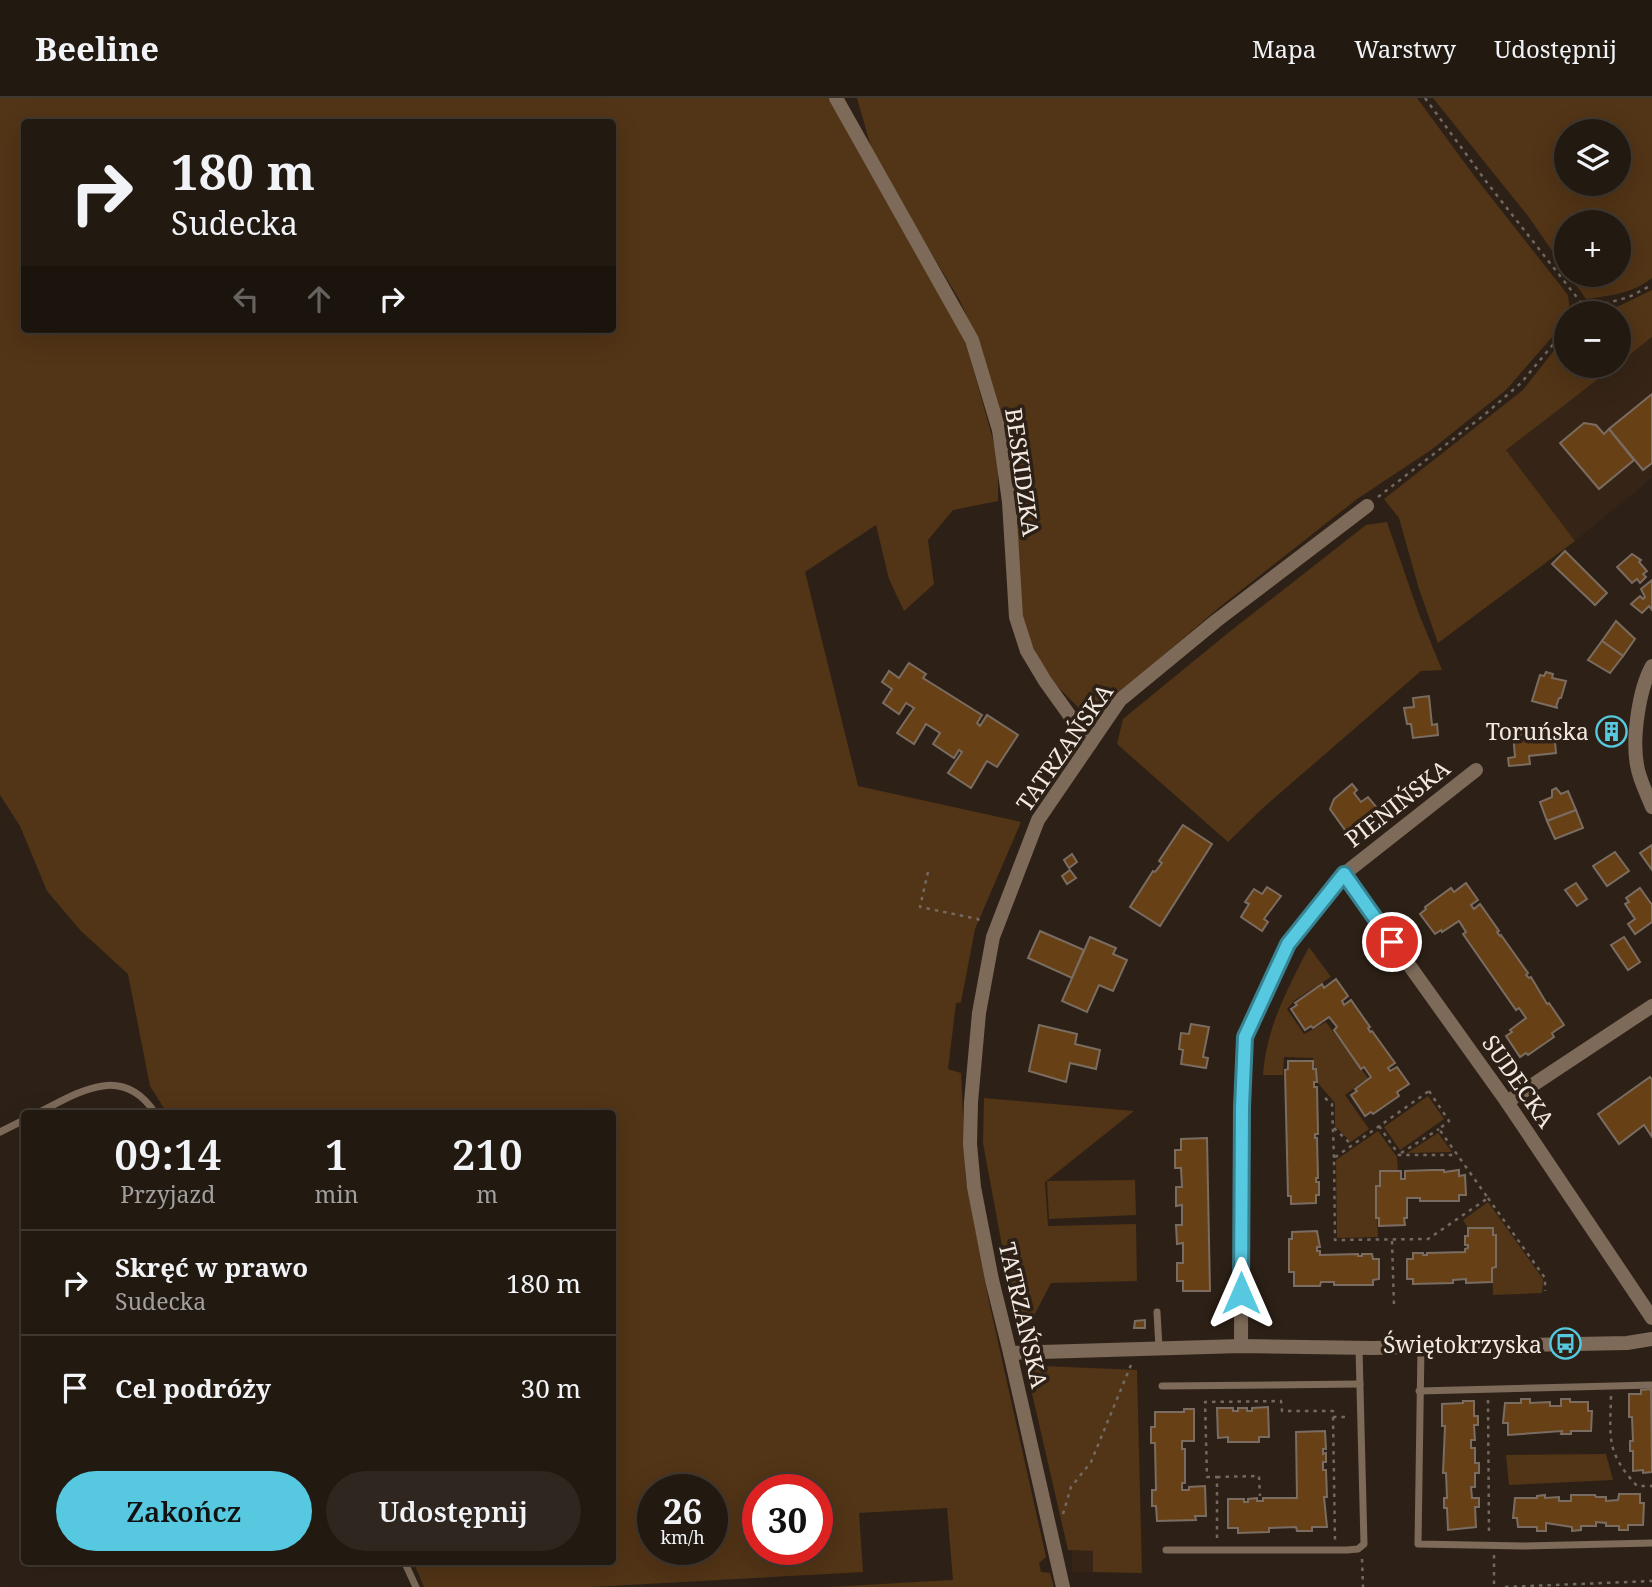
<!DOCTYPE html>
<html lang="pl">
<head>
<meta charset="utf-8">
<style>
  body { margin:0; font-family:"Noto Serif",serif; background:#2e261f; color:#f1f3f6; height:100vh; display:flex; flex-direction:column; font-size:26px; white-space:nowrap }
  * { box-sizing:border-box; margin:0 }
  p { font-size:23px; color:#a2a09f }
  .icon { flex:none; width:38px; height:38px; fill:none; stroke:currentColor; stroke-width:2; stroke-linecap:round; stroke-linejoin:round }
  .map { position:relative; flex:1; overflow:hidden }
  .details { position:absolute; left:21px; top:1012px; width:595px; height:455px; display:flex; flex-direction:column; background:#221911; border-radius:7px; box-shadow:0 7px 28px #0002,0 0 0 2px #3f3831 }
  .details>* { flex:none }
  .top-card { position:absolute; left:21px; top:21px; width:595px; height:214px; border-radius:7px; box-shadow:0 7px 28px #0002,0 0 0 2px #3f3831; background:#221911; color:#f1f3f6; overflow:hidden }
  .fabs { position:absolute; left:1554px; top:21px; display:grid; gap:14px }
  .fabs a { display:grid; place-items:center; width:77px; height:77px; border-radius:50%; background:#221911; box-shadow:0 7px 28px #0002,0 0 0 2px #3f3831; font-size:35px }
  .speed { position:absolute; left:637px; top:1376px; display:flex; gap:14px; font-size:35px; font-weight:700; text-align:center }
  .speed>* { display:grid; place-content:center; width:91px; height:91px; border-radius:50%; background:#221911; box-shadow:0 7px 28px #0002,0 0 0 2px #3f3831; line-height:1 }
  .speed small { font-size:18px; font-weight:400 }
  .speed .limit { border:10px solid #d22; background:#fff; color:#111 }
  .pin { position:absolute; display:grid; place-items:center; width:60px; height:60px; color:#fff; margin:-30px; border:4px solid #fff; border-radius:50%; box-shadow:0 2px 7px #0007 }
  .me { position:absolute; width:77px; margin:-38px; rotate:0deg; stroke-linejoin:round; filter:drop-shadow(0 0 5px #0008) }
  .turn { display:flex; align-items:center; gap:24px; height:147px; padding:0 35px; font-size:32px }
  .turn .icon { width:91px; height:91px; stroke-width:2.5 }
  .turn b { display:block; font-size:49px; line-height:60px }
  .lanes { display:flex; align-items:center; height:66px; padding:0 35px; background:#0003; justify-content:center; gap:35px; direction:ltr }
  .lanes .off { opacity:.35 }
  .eta { display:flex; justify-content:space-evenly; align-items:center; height:119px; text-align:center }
  .eta b { font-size:42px; font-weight:600; line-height:49px }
  .cta { display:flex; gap:14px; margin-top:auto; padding:14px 35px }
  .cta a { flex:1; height:80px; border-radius:42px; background:#56c9e0; color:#111; font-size:28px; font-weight:600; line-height:80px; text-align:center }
  .cta a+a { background:#2e261f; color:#f1f3f6 }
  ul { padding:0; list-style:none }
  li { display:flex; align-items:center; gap:21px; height:105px; padding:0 35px; border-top:2px solid #3f3831 }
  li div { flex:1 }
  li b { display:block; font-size:26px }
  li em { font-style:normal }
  header { display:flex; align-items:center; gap:42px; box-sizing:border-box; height:98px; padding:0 35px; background:#221911; border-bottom:2px solid #3f3831 }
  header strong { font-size:33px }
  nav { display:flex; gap:38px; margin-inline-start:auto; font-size:24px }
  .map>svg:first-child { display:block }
</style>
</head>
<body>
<header>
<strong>Beeline</strong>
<nav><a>Mapa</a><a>Warstwy</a><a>Udostępnij</a></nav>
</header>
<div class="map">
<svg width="1652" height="1489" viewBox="0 0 1652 1489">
  <rect width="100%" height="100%" fill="#2d2117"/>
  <g fill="#362516">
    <polygon points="1652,239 1652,380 1575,443 1505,352 1615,268 1619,268 1619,265"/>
    <rect x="1072" y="1453" width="21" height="21"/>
  </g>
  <g fill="#523416" fill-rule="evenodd">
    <path d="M0,0H829L965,241L998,360V403L953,412L928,442L934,486L904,513L889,481L876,427L805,474L858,688L1021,724L975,831L961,904L956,905L948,971L961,975L966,1080L988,1199L1046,1459L1039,1465L1041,1474L1050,1475L1054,1489H829L953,1482L947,1410L859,1415L863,1474L592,1489H424L413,1463H612V1015H167L150,988L128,876L81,833L47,793L20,728L0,697ZM24,24H612V231H24ZM653,1391H712V1451H653ZM758,1391H817V1451H758Z"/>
    <polygon points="857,0 1417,0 1475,79 1568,197 1570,215 1566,215 1566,223 1506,292 1431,352 1357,401 1221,508 1118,596 1098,620 1082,613 1055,586 1042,568 1024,528 1016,492 1014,382 1009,344 975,237 960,203 896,96 871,49"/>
    <path d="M1433,0H1652V180C1633,195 1610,198 1586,201L1569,177H1619V124H1566V173L1528,118ZM1566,33H1619V86H1566Z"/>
    <polygon points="1652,192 1652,239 1619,265 1619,215 1593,215 1619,208"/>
    <polygon points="1566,237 1566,268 1615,268 1506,352 1575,443 1438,545 1419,491 1399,420 1384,401 1523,292"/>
    <polygon points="1387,424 1419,516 1442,572 1421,573 1264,709 1228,744 1117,646 1123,621 1228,535 1366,427"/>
    <path d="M1309,849L1331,879L1295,902L1287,911L1304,936L1326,924L1368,980L1345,997L1369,1031L1351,1044L1335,1028V1005L1317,984L1313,960L1284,959L1283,977H1263C1266,930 1288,890 1309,849Z"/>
    <polygon points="1428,998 1444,1021 1400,1052 1384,1029"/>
    <polygon points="984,1000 1134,1013 1045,1084 1048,1128 1136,1126 1137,1183 1051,1185 1026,1233 1017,1229 983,1045"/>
    <polygon points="1378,1033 1397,1059 1398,1073 1380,1088 1376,1088 1378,1139 1337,1140 1336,1062"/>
    <polygon points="1438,1035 1452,1054 1407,1055"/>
    <polygon points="1135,1082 1136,1117 1049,1121 1047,1083"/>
    <polygon points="1488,1104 1543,1181 1542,1195 1493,1197 1492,1170 1496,1169 1496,1138 1493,1137 1492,1130 1468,1130 1463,1122"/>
    <polygon points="1043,1268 1137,1272 1142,1475 1093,1474 1093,1453 1068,1452 1028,1278 1031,1272"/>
    <polygon points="1606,1356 1613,1382 1509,1387 1506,1357"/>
  </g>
  <g fill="#684016" stroke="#7a6c60" stroke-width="2">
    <polygon points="1652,296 1652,365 1643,372 1609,331"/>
    <polygon points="1584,325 1596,327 1604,336 1609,331 1634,362 1599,391 1560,345"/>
    <polygon points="1565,453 1607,495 1595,507 1552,466"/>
    <polygon points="1632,456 1641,462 1639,464 1647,473 1643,476 1646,479 1640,485 1637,481 1632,485 1617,469"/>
    <polygon points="1652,482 1652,512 1649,508 1642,515 1631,506 1640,498 1643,501 1645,499 1641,491"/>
    <polygon points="1616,523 1635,541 1623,558 1602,543"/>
    <polygon points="1602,543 1623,558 1610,575 1588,562"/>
    <polygon points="909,565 926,576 923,580 982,617 977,625 980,628 987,617 1018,637 997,669 987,663 971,690 948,675 962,654 959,652 954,660 933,646 940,635 926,626 914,646 897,635 914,610 906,605 899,616 883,605 892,591 882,584 889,573 899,580"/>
    <polygon points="1546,574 1553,576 1552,580 1566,583 1561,600 1559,600 1556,609 1558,610 1532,603 1540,577 1544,578"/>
    <polygon points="1429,598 1432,627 1437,626 1438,637 1413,640 1411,626 1407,626 1404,610 1414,609 1413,600"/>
    <polygon points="1522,630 1531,630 1532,634 1554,632 1556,655 1529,658 1530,666 1509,668 1508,660 1515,659 1513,636 1522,635"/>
    <polygon points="1352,686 1357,692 1354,695 1361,704 1368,699 1378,711 1356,729 1359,732 1350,739 1330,711 1334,701"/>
    <polygon points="1556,690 1561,696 1568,693 1576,712 1547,723 1540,704 1552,699 1552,692"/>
    <polygon points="1576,712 1583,730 1555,741 1547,723"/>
    <polygon points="1183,727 1212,746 1160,828 1130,809 1153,773 1155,774 1162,765 1159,763"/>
    <polygon points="1652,747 1652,772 1640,755"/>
    <polygon points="1615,754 1629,773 1607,788 1593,768"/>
    <polygon points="1072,756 1077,764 1069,770 1064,762"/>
    <polygon points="1070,772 1076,780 1067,786 1062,778"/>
    <polygon points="1466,785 1478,802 1471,807 1474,811 1480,806 1499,833 1497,834 1500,838 1501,837 1528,875 1526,877 1529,880 1531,879 1547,906 1549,905 1564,927 1552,935 1554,939 1528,957 1526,955 1520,959 1506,938 1512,934 1510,932 1526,920 1519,910 1516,912 1463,836 1466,834 1459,823 1442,834 1441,832 1435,836 1420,816 1426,811 1425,809 1451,790 1454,794"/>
    <polygon points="1576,785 1587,801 1577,808 1565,792"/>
    <polygon points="1267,789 1281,798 1264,821 1268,824 1262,833 1241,819 1249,806 1245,804 1254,791 1262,796"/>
    <polygon points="1640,790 1652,807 1652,824 1635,836 1628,826 1635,821 1625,806 1629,804 1626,800"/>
    <polygon points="1040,833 1084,852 1072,880 1028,860"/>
    <polygon points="1090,839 1116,850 1113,856 1127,862 1113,893 1099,887 1087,914 1062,903"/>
    <polygon points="1624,839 1640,864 1628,872 1611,847"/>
    <polygon points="1336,881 1348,898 1342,903 1344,907 1351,902 1370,929 1368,930 1370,934 1372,933 1395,965 1388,970 1390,973 1397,969 1409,986 1397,994 1399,998 1373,1016 1371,1014 1365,1018 1351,997 1357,993 1355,991 1371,979 1364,969 1361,971 1334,932 1337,929 1329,919 1313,930 1311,928 1305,932 1291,911 1297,907 1295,905 1322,886 1324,890"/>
    <polygon points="1191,926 1209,929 1203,959 1208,960 1206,970 1181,966 1183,952 1179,951 1181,935 1189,936"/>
    <polygon points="1039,927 1077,936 1075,946 1100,952 1096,971 1070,965 1066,984 1029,973"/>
    <polygon points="1288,963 1313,963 1313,971 1316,971 1317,984 1314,984 1314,989 1317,989 1318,1036 1315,1036 1315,1040 1317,1040 1318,1080 1316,1080 1316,1084 1319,1084 1319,1097 1316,1097 1316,1105 1291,1106 1291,1098 1288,1098 1285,972 1288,971"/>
    <polygon points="1650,979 1652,982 1652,1039 1644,1027 1619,1046 1598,1016"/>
    <polygon points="1207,1040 1210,1193 1183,1193 1183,1183 1177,1183 1177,1165 1183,1165 1183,1145 1177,1146 1176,1127 1182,1127 1182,1107 1176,1108 1176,1089 1182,1089 1181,1070 1175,1070 1175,1052 1181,1052 1181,1041"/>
    <polygon points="1432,1072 1444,1072 1444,1074 1459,1072 1459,1078 1465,1077 1466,1097 1459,1097 1459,1103 1420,1103 1420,1100 1407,1100 1407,1120 1404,1120 1405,1127 1379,1128 1379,1120 1376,1120 1376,1088 1380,1088 1380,1073 1401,1073 1401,1081 1405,1081 1405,1073"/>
    <polygon points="1468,1130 1493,1130 1493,1137 1496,1137 1496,1169 1492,1170 1492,1184 1466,1185 1466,1181 1453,1182 1453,1185 1413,1186 1413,1181 1407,1181 1407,1161 1413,1161 1413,1155 1423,1155 1423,1157 1427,1157 1427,1155 1465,1154 1465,1151 1468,1150 1468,1147 1465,1147 1465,1138 1468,1138"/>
    <polygon points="1317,1133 1320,1149 1317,1149 1317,1153 1320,1153 1320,1157 1358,1156 1358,1158 1362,1158 1362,1156 1372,1156 1373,1161 1379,1161 1379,1181 1373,1182 1373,1187 1334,1187 1334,1184 1321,1184 1320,1188 1294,1188 1294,1174 1289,1174 1289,1141 1292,1141 1292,1134"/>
    <polygon points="1145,1222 1145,1230 1134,1230 1135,1223"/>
    <polygon points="1651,1291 1652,1374 1643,1375 1643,1372 1633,1373 1633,1353 1630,1353 1630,1343 1633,1343 1632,1319 1629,1319 1629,1296 1641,1296 1641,1292"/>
    <polygon points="1521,1301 1530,1301 1530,1305 1550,1304 1550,1308 1561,1308 1561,1301 1570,1301 1570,1304 1588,1304 1588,1313 1592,1313 1591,1333 1571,1333 1571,1336 1561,1336 1562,1333 1508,1337 1508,1325 1503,1325 1505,1305 1521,1305"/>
    <polygon points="1463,1303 1474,1303 1474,1318 1478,1318 1478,1327 1474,1327 1475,1342 1471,1342 1471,1350 1475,1350 1475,1365 1479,1365 1479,1375 1475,1375 1475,1389 1471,1389 1472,1400 1479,1400 1479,1409 1475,1409 1476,1429 1448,1432 1447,1410 1444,1410 1444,1400 1447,1400 1446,1375 1443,1375 1445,1328 1442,1328 1442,1306 1463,1305"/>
    <polygon points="1268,1309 1269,1339 1259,1339 1259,1344 1228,1344 1228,1339 1218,1340 1217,1310 1233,1310 1233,1313 1238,1313 1238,1310 1247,1310 1247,1313 1252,1313 1252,1310"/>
    <polygon points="1184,1311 1194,1311 1194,1343 1182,1343 1182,1351 1185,1351 1185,1385 1182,1385 1182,1392 1189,1392 1189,1389 1205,1388 1206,1418 1195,1418 1196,1422 1157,1423 1156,1408 1152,1408 1152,1392 1156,1392 1155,1345 1151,1345 1151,1329 1155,1329 1155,1314 1184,1314"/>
    <polygon points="1325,1333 1326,1351 1323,1351 1323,1356 1326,1355 1326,1364 1323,1364 1323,1372 1326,1372 1327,1399 1324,1399 1327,1429 1312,1429 1312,1433 1297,1433 1296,1429 1269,1430 1269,1434 1238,1435 1238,1430 1228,1430 1228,1401 1244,1401 1244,1404 1248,1404 1248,1401 1257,1400 1257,1403 1263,1403 1263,1400 1297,1400 1296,1334"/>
    <polygon points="1619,1396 1640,1396 1640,1405 1644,1405 1643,1427 1628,1427 1628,1432 1619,1432 1619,1428 1606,1428 1606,1425 1596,1424 1596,1428 1581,1428 1581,1432 1572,1433 1572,1429 1546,1425 1546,1433 1537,1433 1537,1429 1518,1429 1517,1420 1513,1420 1515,1400 1537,1400 1537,1398 1545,1397 1545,1400 1559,1399 1559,1403 1571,1403 1571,1397 1595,1397 1596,1399 1606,1399 1606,1403 1618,1402"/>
  </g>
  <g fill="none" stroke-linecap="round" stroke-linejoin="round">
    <g stroke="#746960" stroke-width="2.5" stroke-dasharray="3.5 5" stroke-linecap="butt">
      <polyline points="1425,0 1488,86 1586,211"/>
      <polyline points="1582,215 1586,211 1629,199 1652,187"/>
      <polyline points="1378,399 1483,318 1521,285 1566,231"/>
      <polyline points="928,774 920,809 978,821 981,826"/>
      <polygon points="1429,993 1449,1023 1439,1031 1488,1100 1428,1141 1335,1142 1334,1060"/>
      <polyline points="1325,1000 1332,1006 1334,1060"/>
      <polyline points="1379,1028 1399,1057 1456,1057"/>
      <polyline points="1334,1030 1352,1047"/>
      <polyline points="1401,1055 1439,1031"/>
      <polyline points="1488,1100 1545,1180 1545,1193"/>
      <polyline points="1392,1143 1394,1208"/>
      <path d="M1611,1298C1610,1341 1606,1354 1637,1388H1652"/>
      <polyline points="1488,1302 1489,1435"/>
      <polyline points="1333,1319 1335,1442"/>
      <polyline points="1217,1379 1259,1378 1260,1398"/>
      <polyline points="1063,1416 1071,1389 1091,1364 1131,1267"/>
      <polyline points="1217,1440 1217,1379 1207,1379 1205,1304 1281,1303 1282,1313 1333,1313 1333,1319 1350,1319"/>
      <polyline points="1494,1457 1494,1489"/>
      <polyline points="1362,1461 1363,1489"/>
      <polyline points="1505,1489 1652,1483"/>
    </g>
    <g stroke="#7d6a59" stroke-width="7">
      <path d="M38,1015C79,994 122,965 155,1015"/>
      <polyline points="0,1034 24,1022"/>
      <polyline points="1157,1214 1159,1250"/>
      <polyline points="1421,1249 1418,1446 1523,1448 1652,1445"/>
      <polyline points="1162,1288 1360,1286"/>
      <polyline points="1419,1293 1652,1287"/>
      <polyline points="1166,1452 1347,1452 1358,1451 1364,1446 1359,1250"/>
      <polyline points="404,1463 416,1489"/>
    </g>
    <g stroke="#7d6a59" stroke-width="14">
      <polyline points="836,0 972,242 999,332 1009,404 1016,519 1027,553 1045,583 1090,646"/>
      <path d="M1652,568C1639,591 1632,640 1637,667C1639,681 1647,696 1652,709"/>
      <polyline points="1344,776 1507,1004 1652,1220"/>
      <polyline points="1507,1004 1652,908"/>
      <polyline points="1241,1248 1242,1009 1245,939 1288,846 1344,776 1476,672"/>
      <polyline points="1010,1255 1241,1248 1372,1250 1627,1245 1652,1241"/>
      <polyline points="1063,1489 1010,1255 992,1182 974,1089 970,1046 971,1004 979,915 993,839 1038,722 1120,602 1216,523 1367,408"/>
    </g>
  </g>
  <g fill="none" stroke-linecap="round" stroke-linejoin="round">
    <defs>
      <polyline id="route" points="1241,1195 1242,1009 1245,939 1288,846 1344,776 1392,844"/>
    </defs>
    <use href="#route" stroke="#388392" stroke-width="18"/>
    <use href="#route" stroke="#56c9e0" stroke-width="12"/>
  </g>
  <defs>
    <symbol id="building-ring" viewBox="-11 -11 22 22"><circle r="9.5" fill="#2d2117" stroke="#56c9e0" stroke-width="1.5"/><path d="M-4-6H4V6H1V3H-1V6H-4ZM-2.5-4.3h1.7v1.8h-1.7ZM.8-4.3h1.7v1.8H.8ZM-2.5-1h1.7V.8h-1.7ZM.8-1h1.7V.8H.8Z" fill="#56c9e0"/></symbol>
    <symbol id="bus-ring" viewBox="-11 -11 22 22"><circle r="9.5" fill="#2d2117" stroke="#56c9e0" stroke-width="1.5"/><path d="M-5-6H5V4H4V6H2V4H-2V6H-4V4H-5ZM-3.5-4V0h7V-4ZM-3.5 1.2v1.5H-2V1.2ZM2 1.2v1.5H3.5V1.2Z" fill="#56c9e0"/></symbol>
  </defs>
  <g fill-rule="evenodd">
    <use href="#building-ring" x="1594" y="616" width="35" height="35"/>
    <use href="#bus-ring" x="1548" y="1228" width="35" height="35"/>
  </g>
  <g text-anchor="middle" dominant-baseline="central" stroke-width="7" stroke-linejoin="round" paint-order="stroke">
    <g font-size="23" fill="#f2e9e2" stroke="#2d2117">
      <text transform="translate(1023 374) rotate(82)">BESKIDZKA</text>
      <text transform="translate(1064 649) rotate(-55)">TATRZAŃSKA</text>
      <text transform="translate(1397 705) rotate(-38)">PIENIŃSKA</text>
      <text transform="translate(1519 983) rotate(55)">SUDECKA</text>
      <text transform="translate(1024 1217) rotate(77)">TATRZAŃSKA</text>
    </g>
    <g font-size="23" fill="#f2e9e2" stroke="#2d2117" text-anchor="end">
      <text x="1589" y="633">Toruńska</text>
      <text x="1542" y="1246">Świętokrzyska</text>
    </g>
  </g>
</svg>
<div class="fabs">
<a><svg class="icon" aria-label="layers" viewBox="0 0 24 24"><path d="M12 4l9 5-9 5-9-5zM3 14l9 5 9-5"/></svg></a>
<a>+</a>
<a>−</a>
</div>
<div class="speed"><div>26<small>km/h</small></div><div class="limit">30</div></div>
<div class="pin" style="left:1392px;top:844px;background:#d93025"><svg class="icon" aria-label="arrive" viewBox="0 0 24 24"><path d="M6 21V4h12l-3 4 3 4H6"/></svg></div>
<svg class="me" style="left:1241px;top:1195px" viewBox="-20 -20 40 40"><path d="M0-17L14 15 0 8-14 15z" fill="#56c9e0" stroke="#fff" stroke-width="4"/></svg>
<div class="top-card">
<div class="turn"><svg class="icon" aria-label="right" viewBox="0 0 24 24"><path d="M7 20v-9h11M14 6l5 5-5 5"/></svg><div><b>180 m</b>Sudecka</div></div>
<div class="lanes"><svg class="icon off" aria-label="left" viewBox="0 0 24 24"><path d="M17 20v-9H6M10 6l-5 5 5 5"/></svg><svg class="icon off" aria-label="ahead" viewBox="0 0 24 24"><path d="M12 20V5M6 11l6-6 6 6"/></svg><svg class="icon" aria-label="right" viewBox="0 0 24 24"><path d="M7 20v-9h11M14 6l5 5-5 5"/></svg></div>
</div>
<section class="details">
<div class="eta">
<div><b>09:14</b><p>Przyjazd</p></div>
<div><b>1</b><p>min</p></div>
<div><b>210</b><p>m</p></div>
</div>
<ul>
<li><svg class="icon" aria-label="right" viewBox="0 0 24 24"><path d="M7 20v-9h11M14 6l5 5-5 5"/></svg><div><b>Skręć w prawo</b><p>Sudecka</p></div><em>180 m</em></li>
<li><svg class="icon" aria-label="arrive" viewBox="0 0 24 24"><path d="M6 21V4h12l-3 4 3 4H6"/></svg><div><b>Cel podróży</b></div><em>30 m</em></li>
</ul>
<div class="cta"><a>Zakończ</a><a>Udostępnij</a></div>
</section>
</div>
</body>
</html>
